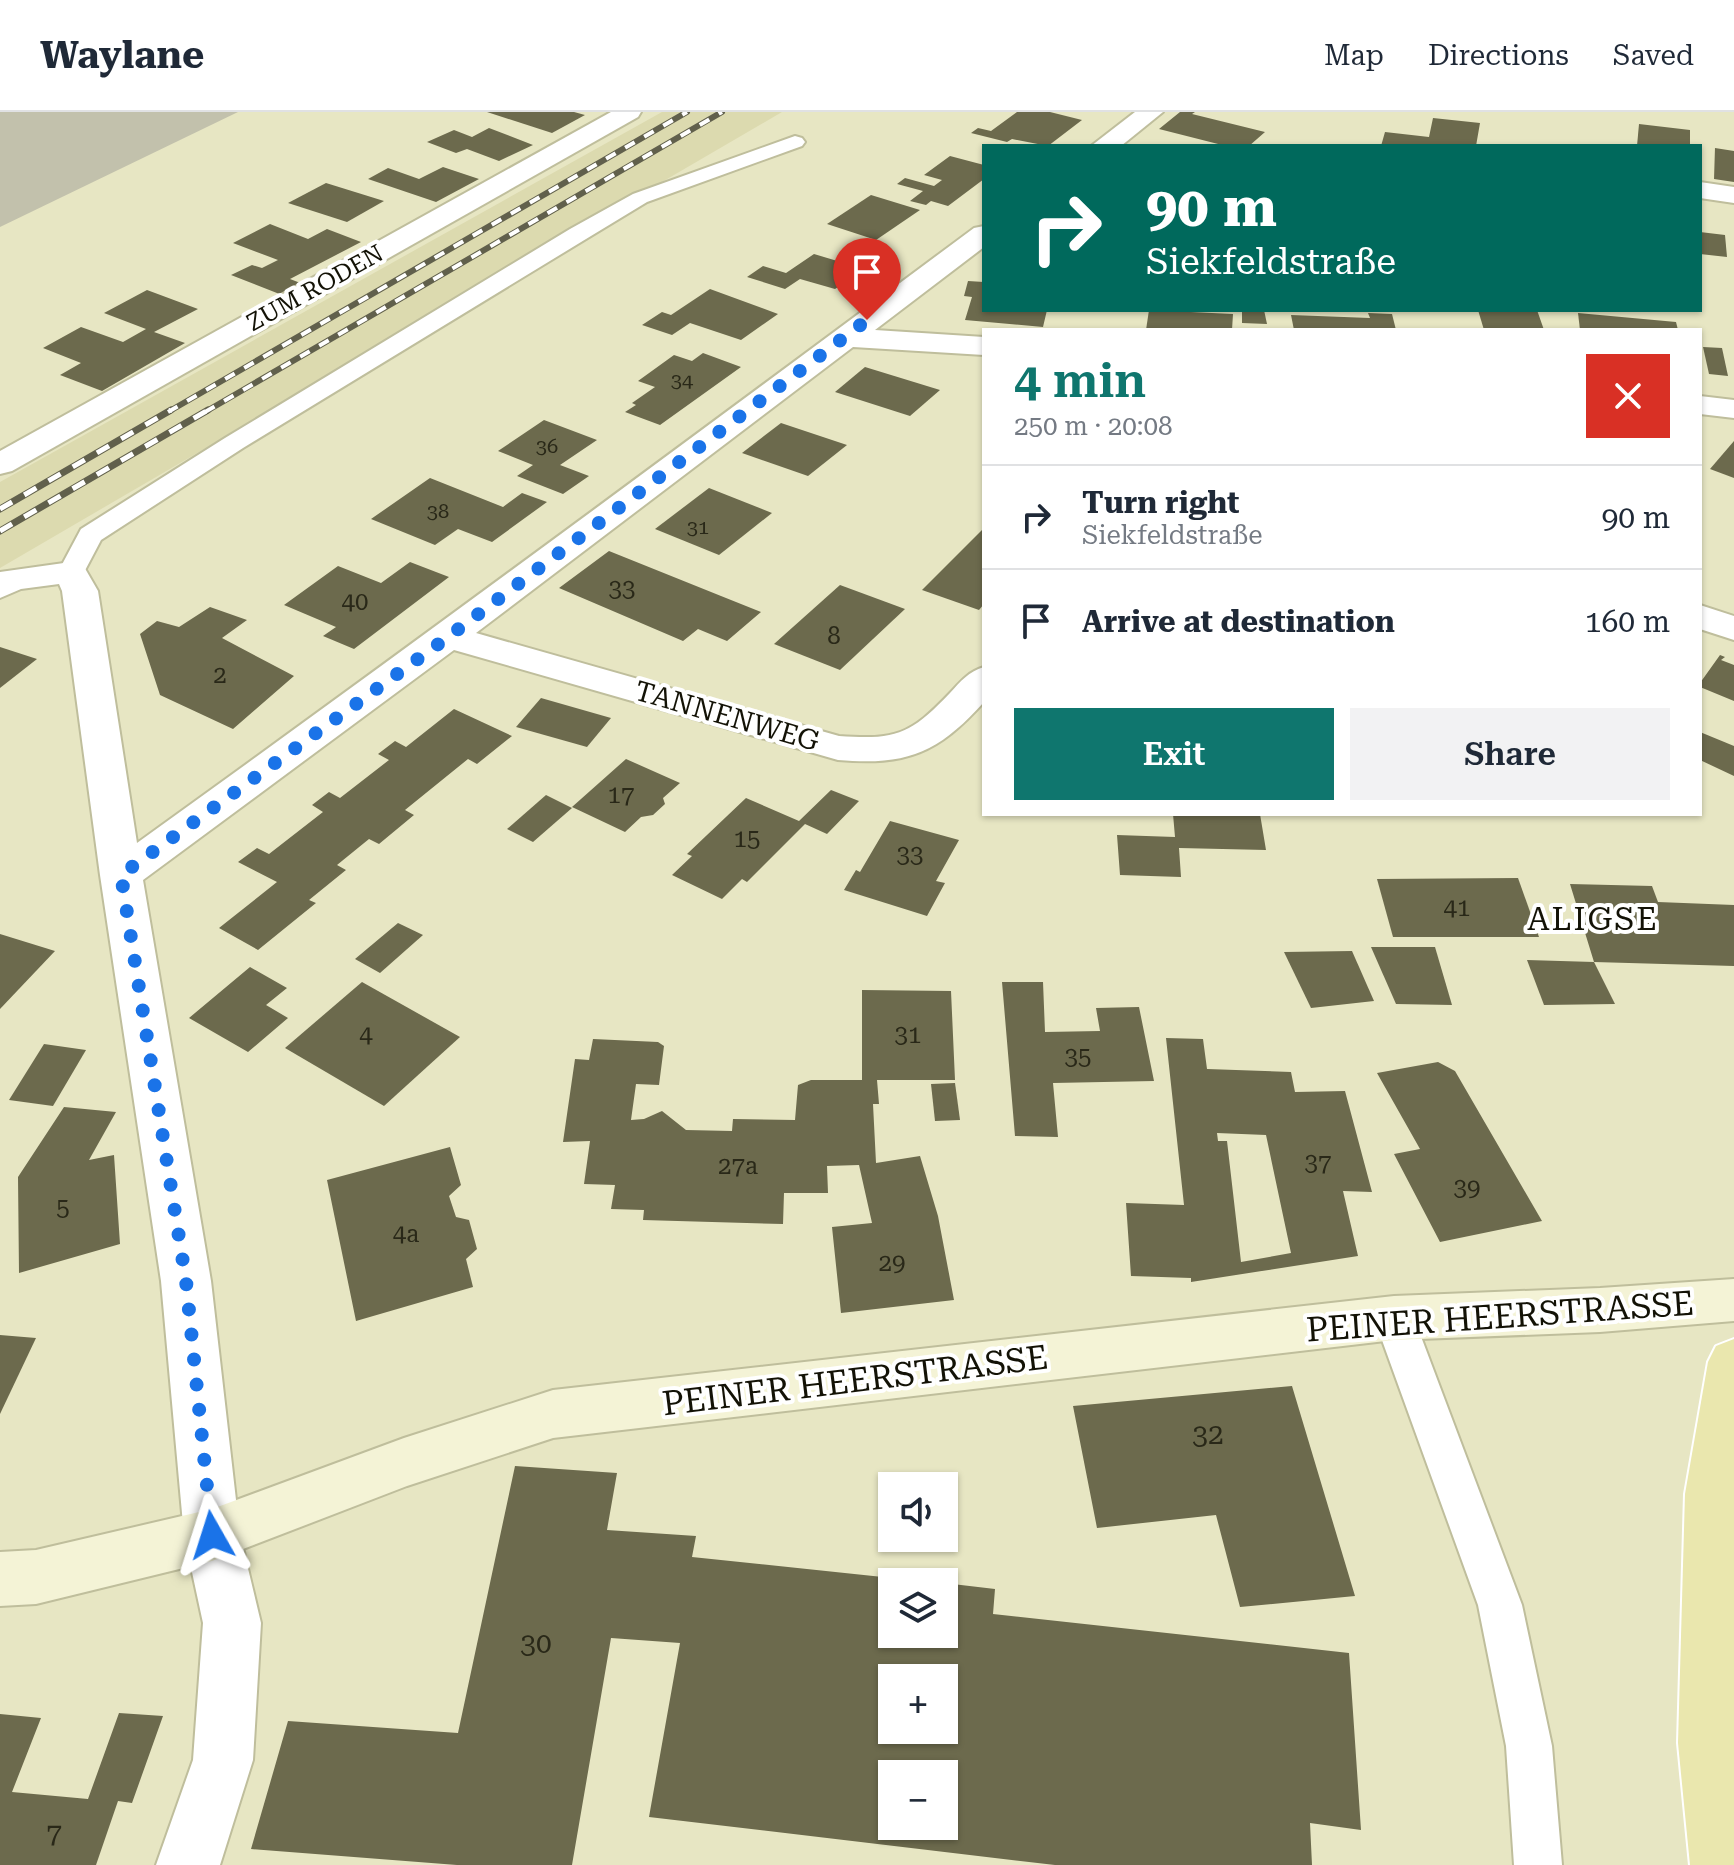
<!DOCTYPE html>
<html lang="en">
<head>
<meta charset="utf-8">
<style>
  body { margin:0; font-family:"Roboto Serif",serif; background:#f2f2f3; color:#1f2937; height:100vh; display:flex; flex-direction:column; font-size:30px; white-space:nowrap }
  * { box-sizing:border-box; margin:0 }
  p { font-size:26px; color:#747a83 }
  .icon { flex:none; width:44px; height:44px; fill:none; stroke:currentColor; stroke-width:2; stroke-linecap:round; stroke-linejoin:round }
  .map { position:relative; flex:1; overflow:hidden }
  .details { position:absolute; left:982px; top:216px; width:720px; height:488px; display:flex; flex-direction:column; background:#fff; border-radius:0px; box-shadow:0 2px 6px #0004 }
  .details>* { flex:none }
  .banner { position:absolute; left:982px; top:32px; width:720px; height:168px; border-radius:0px; box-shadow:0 2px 6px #0004; background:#00695c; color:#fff; overflow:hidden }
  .fabs { position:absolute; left:878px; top:1360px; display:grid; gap:16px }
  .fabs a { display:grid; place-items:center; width:80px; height:80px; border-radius:0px; background:#fff; box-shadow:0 2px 6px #0004; font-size:40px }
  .pin { position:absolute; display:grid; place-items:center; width:68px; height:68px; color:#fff; margin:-82px -34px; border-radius:50% 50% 50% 0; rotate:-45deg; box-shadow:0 0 8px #0007 }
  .pin .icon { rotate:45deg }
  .me { position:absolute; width:88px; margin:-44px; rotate:354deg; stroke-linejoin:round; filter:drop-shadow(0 0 6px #0008) }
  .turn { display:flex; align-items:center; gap:28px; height:168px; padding:0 32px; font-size:36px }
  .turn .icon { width:104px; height:104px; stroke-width:2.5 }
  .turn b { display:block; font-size:56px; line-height:68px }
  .round { display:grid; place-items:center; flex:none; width:84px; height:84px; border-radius:0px; background:#f2f2f3 }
  .overview { display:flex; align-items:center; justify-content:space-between; height:136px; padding:0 32px }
  h1 { font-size:48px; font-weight:600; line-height:60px; color:#0f766e }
  .cta { display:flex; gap:16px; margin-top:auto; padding:16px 32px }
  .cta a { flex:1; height:92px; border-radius:0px; background:#0f766e; color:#fff; font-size:32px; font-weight:600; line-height:92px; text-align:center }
  .cta a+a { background:#f2f2f3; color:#1f2937 }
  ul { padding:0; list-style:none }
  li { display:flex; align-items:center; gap:24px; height:104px; padding:0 32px; border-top:2px solid #e0e1e3 }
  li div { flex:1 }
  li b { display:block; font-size:30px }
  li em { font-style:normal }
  header { display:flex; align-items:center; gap:48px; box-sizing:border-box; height:112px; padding:0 40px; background:#fff; border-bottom:2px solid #e0e1e3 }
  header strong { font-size:38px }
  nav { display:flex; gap:44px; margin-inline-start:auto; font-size:28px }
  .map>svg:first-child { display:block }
</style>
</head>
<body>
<header>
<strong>Waylane</strong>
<nav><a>Map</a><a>Directions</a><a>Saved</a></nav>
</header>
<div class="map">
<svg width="1734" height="1753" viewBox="0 0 1734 1753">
  <rect width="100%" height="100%" fill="#e7e6c3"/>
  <polygon fill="#dcdaaf" points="662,0 782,0 0,456 0,370"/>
  <polygon fill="#c2c1ac" points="0,0 238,0 0,115"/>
  <g fill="#6c6a4d" fill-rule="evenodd">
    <polygon points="487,0 574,0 585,3 552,21"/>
    <polygon points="1017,0 1050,0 1082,8 1048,34 1012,27 1007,30 971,21 978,16 991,19"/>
    <polygon points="1180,0 1195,0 1192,2 1265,20 1249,34 1226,34 1159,17"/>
    <polygon points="1433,6 1480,11 1476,34 1381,34 1385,20 1429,25"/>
    <polygon points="1639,12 1690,18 1690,34 1637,34"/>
    <polygon points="489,16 533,33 499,49 467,37 456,41 427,30 454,18 472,25"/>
    <polygon points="1715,36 1734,39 1734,70 1714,67"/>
    <polygon points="950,44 984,53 984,67 948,94 931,89 926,93 910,89 923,79 897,72 905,66 934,74 942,68 924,63"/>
    <polygon points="443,55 479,67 436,90 368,67 388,56 419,67"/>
    <polygon points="326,71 384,89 347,110 288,91"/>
    <polygon points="871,83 920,98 876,128 827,112"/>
    <polygon points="270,112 308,127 327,117 361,130 290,167 303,172 282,183 231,163 252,153 262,156 278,148 233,131"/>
    <polygon points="1700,120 1725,123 1727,145 1700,142"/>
    <polygon points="814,142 864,157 835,177 800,167 785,177 747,165 763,154 786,161"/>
    <polygon points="968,169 984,170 984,198 1047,198 1043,215 965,208 972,185 964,184"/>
    <polygon points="710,177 778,202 741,228 690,211 672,223 642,213 662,200 671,203"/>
    <polygon points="147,178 198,197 154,220 185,231 102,279 60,263 81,251 43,236 81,215 123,230 146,217 104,201"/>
    <polygon points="1149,198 1233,202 1232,218 1146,218"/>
    <polygon points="1242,198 1264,198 1267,212 1242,211"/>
    <polygon points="1478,198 1537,198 1544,218 1484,218"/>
    <polygon points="1368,201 1392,202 1396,218 1294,218 1291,203 1370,206"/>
    <polygon points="1578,201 1676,210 1678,218 1580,218"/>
    <polygon points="1703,235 1722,236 1728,264 1709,262"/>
    <polygon points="703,241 741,255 660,313 625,300 636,293 632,291 655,275 638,269 674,243 692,249"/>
    <polygon points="865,255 940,278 910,304 835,280"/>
    <polygon points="544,308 597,328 560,353 589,364 563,382 517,364 533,353 498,339"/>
    <polygon points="781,311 847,333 808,364 742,341"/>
    <polygon points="1734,329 1734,366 1710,357"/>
    <polygon points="430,366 503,395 522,381 547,390 492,430 458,417 435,433 371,407"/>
    <polygon points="709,376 772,401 719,443 655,417"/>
    <polygon points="984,416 984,492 979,498 922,478"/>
    <polygon points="609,439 721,484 761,500 727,529 698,517 683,529 559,476"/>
    <polygon points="410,450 449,465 354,537 323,524 336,515 284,493 338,454 381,471"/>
    <polygon points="840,473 905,497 840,558 774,532"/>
    <polygon points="210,495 247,508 222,526 294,564 233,617 160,583 140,522 157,509 179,515"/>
    <polygon points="0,535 37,547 0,576"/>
    <polygon points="1720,543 1725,545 1721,548 1734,553 1734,589 1700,575 1700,571"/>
    <polygon points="541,586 611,606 587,635 516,615"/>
    <polygon points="454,597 512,624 477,652 468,647 405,698 414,703 379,732 369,727 337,753 346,758 309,788 316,791 258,838 219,816 277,770 238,750 257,736 269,742 323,700 312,693 329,680 340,686 389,648 378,642 395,629 406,635"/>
    <polygon points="1700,620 1734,634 1734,664 1700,648"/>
    <polygon points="626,647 680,671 663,686 665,692 653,703 641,705 625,720 572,695"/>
    <polygon points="831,678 859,689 827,722 805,712 747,770 742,767 722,787 672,763 692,744 687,742 746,686 799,709"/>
    <polygon points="546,683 572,696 533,730 507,717"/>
    <polygon points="1173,702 1260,702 1266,738 1179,736 1181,765 1120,763 1117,723 1175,725"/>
    <polygon points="890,709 959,728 936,769 945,771 927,804 844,778 856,758 860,760"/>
    <polygon points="1518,766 1539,825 1393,825 1377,767"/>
    <polygon points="1570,772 1652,774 1658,790 1734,793 1734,854 1594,850"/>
    <polygon points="398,811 423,823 380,861 355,847"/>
    <polygon points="0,822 55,839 0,897"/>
    <polygon points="1371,835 1435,835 1452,893 1396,892"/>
    <polygon points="1352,839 1374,889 1311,896 1284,840"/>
    <polygon points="1527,848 1594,850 1615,892 1544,893"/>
    <polygon points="250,855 287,876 266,893 288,906 248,940 189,906"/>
    <polygon points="362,870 460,925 384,994 285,936"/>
    <polygon points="1002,870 1043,870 1045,920 1100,919 1096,896 1139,895 1154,969 1053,971 1058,1025 1015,1024"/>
    <polygon points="862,878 951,879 955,968 877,968 879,992 873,992 876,1051 920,1044 938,1104 954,1188 841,1201 832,1115 872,1111 859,1053 827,1054 828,1081 784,1081 783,1112 643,1108 644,1098 611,1097 615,1073 584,1072 590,1029 563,1030 575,947 589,948 593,927 658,930 664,934 659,973 636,972 631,1008 644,1007 662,999 686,1018 732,1019 733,1007 795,1008 798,973 811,968 862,968"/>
    <path d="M1166,926L1203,927L1207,957L1291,960L1295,980L1345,979L1372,1080L1343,1079L1358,1144L1191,1170V1166L1131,1164L1126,1091L1184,1093ZM1217,1021L1266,1023L1291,1141L1241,1150L1227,1029H1218Z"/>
    <polygon points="44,932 86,938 53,994 9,988"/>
    <polygon points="1438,950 1455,959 1542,1109 1440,1130 1394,1042 1420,1037 1377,961"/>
    <polygon points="955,971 960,1008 935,1009 931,972"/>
    <polygon points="64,995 116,1000 89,1048 114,1043 120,1132 19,1161 18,1065"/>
    <polygon points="450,1035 461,1073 449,1084 456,1105 469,1108 477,1137 466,1147 473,1175 356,1209 327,1068"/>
    <polygon points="0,1223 36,1226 0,1302"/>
    <polygon points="1292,1274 1355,1484 1240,1495 1216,1403 1097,1416 1073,1294"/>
    <path d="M515,1354L617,1361L607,1418L696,1424L692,1445L911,1468L892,1470V1522H944V1471L995,1477L993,1502L1349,1541L1361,1718L1310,1711L1312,1753H1055L649,1705L680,1531L611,1526L572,1753H457L251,1737L288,1609L458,1621ZM892,1566H944V1618H892ZM892,1662H944V1714H892Z"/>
    <polygon points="119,1601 163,1604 132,1691 118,1689 96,1753 0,1753 0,1602 41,1606 12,1680 88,1687"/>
  </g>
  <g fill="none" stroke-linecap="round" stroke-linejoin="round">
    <defs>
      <g id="lane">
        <polygon points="795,24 802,26 805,30 802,34 647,90 586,127 243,336 101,428 81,466 61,466 58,460 81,417 225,326 570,117 633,82"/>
        <polygon points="1394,1189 1408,1194 1414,1206 1522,1493 1552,1634 1562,1753 1514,1753 1506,1634 1478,1493 1374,1206 1380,1194"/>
      </g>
      <g id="street">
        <polygon points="611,0 641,0 638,5 12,359 0,362 0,339"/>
        <polygon points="1135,0 1163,0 1121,34 1091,34"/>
        <polygon points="1700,70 1734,75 1734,91 1700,86"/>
        <path d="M984,114V135L875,218L984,225V243L853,235L476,521L839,624C896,628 910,623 950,581C961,569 968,560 984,555V590C938,641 907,654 838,648L454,538L143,768L211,1169L240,1423L261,1511L253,1648L220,1753H156L193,1648L203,1511L184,1423L161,1169L100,763L62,479L59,472L21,477L0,486V460L71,450L83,453L98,479L137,731C418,529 697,322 974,116Z"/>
        <polygon points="1700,284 1734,288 1734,306 1700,302"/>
        <polygon points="1700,493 1734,504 1734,528 1700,517"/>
      </g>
      <polygon id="secondary" points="1734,1167 1734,1209 1600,1220 1394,1228 553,1326 407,1374 212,1449 36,1492 0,1494 0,1440 36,1438 212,1397 404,1326 553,1278 1394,1184 1600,1176"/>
      <polygon id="primary" points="1734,1227 1734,1753 1690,1753 1678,1631 1685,1382 1708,1250 1716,1234"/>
    </defs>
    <use href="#lane" stroke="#bfbe9c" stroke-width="4"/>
    <use href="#street" stroke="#bfbe9c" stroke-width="4"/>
    <use href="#secondary" stroke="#bfbe9c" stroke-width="4"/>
    <use href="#primary" stroke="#fff" stroke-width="4"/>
    <use href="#lane" fill="#fff" fill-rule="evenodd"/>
    <use href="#street" fill="#fff" fill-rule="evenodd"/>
    <use href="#secondary" fill="#f4f3d6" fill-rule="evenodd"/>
    <use href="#primary" fill="#eae7ae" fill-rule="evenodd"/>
    <defs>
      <g id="rail-far1">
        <polyline points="168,300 687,0"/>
        <polyline points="205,300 722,0"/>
      </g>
      <g id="rail">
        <polyline points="0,397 171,298"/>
        <polyline points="0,419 208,298"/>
      </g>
    </defs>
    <use href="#rail-far1" stroke="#61604c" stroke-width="6"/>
    <use href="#rail" stroke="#61604c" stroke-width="7"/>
    <use href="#rail-far1" stroke="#fff" stroke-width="4" stroke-dasharray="11" stroke-linecap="butt"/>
    <use href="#rail" stroke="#fff" stroke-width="5" stroke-dasharray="14" stroke-linecap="butt"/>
  </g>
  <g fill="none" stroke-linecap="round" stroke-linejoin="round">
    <polyline stroke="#1a73e8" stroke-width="14" stroke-dasharray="0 25.2" points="212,1423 186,1169 121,763 448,525 867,208"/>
  </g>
  <g text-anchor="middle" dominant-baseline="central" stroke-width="8" stroke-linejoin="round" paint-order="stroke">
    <g font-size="20" fill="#292818">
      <text x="682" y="268">34</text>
      <text x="547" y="334">36</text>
      <text x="438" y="399">38</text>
      <text x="698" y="415">31</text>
    </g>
    <g font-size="24" fill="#131206" stroke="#fff">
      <text transform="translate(315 176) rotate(-29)">ZUM RODEN</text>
    </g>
    <g font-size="24" fill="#292818">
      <text x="622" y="477">33</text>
      <text x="355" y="490">40</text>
      <text x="834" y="524">8</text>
      <text x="220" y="563">2</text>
      <text x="621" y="683">17</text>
      <text x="747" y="727">15</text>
      <text x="910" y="743">33</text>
      <text x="1457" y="796">41</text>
      <text x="366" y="923">4</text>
      <text x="908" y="923">31</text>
      <text x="1078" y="945">35</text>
      <text x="1318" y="1051">37</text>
      <text x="738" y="1054">27a</text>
      <text x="1467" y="1076">39</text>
      <text x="63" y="1096">5</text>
      <text x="406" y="1122">4a</text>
      <text x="892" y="1151">29</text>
    </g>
    <g font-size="28" fill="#131206" stroke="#fff">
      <text transform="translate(727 604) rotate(16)">TANNENWEG</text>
    </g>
    <g font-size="28" fill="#292818">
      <text x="1208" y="1322">32</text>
      <text x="536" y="1531">30</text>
      <text x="54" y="1721">7</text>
    </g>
    <g font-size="32" letter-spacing="2" fill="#131206" stroke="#fff">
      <text x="1593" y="807">ALIGSE</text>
    </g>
    <g font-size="34" fill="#131206" stroke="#fff">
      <text transform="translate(1500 1204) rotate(-4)">PEINER HEERSTRASSE</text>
      <text transform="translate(855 1268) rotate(-7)">PEINER HEERSTRASSE</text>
    </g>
  </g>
</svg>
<div class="fabs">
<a><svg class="icon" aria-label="sound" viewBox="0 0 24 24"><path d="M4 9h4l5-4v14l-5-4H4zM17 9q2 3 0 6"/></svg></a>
<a><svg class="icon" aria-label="layers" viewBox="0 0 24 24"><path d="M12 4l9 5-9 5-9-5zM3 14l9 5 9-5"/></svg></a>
<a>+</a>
<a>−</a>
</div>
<div class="pin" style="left:867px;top:208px;background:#d93025"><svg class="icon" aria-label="arrive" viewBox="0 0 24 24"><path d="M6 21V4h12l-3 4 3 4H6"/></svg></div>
<svg class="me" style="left:212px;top:1423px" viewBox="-20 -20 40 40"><path d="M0-17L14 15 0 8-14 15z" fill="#1a73e8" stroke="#fff" stroke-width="4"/></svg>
<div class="banner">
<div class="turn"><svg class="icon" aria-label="right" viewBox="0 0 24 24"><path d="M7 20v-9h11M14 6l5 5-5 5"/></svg><div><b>90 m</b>Siekfeldstraße</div></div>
</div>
<section class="details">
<div class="overview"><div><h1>4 min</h1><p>250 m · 20:08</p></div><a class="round" style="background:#d93025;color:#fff"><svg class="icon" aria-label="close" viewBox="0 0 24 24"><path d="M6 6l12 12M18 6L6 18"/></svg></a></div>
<ul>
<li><svg class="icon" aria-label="right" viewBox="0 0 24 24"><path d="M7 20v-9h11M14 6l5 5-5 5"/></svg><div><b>Turn right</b><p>Siekfeldstraße</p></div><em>90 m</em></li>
<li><svg class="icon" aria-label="arrive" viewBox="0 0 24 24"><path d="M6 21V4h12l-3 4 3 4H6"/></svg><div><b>Arrive at destination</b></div><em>160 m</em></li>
</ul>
<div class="cta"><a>Exit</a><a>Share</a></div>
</section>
</div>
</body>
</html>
